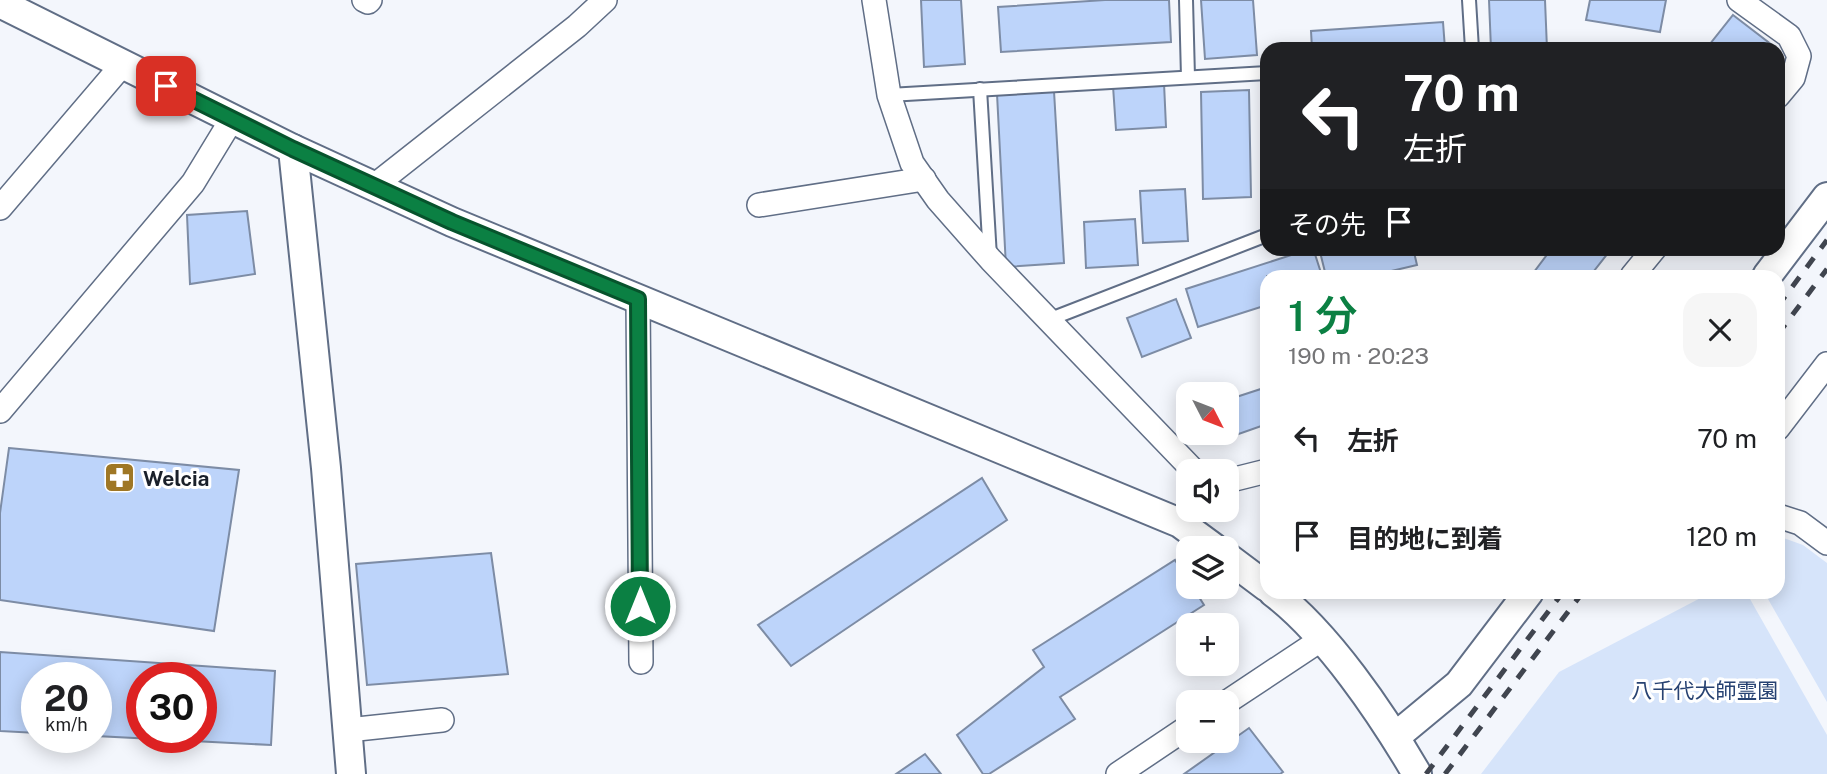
<!DOCTYPE html>
<html lang="ja">
<head>
<meta charset="utf-8">
<style>
  body { margin:0; font-family:"Public Sans","Noto Sans JP",sans-serif; background:#f6f6f6; color:#202124; height:100vh; display:flex; flex-direction:column; font-size:26px; white-space:nowrap }
  * { box-sizing:border-box; margin:0 }
  p { font-size:23px; color:#757577 }
  .icon { flex:none; width:38px; height:38px; fill:none; stroke:currentColor; stroke-width:2; stroke-linecap:round; stroke-linejoin:round }
  .map { position:relative; flex:1; overflow:hidden }
  .drawer { position:absolute; left:1260px; top:270px; width:525px; height:329px; display:flex; flex-direction:column; background:#fff; border-radius:21px; box-shadow:0 4px 18px #0003 }
  .drawer>* { flex:none }
  .top-card { position:absolute; left:1260px; top:42px; width:525px; height:214px; border-radius:21px; box-shadow:0 4px 18px #0003; background:#202124; color:#fff; overflow:hidden }
  .needle { width:46px; rotate:132deg }
  .tools { position:absolute; left:1176px; top:382px; display:grid; gap:14px }
  .tools a { display:grid; place-items:center; width:63px; height:63px; border-radius:14px; background:#fff; box-shadow:0 4px 18px #0003; font-size:35px }
  .speed { position:absolute; left:21px; top:662px; display:flex; gap:14px; font-size:35px; font-weight:700; text-align:center }
  .speed>* { display:grid; place-content:center; width:91px; height:91px; border-radius:50%; background:#fff; box-shadow:0 4px 18px #0003; line-height:1 }
  .speed small { font-size:18px; font-weight:400 }
  .speed .limit { border:10px solid #d22; background:#fff; color:#111 }
  .pin { position:absolute; display:grid; place-items:center; width:60px; height:60px; color:#fff; margin:-30px; border-radius:14px; box-shadow:0 4px 10px #0006 }
  .me { position:absolute; width:77px; margin:-38px; rotate:0deg; stroke-linejoin:round; filter:drop-shadow(0 0 5px #0008) }
  .turn { display:flex; align-items:center; gap:24px; height:147px; padding:0 28px; font-size:32px }
  .turn .icon { width:91px; height:91px; stroke-width:2.5 }
  .turn b { display:block; font-size:49px; line-height:60px }
  .then { display:flex; align-items:center; height:66px; padding:0 28px; background:#0003; gap:14px; font-size:26px }
  .round { display:grid; place-items:center; flex:none; width:74px; height:74px; border-radius:21px; background:#f6f6f6 }
  .overview { display:flex; align-items:center; justify-content:space-between; height:119px; padding:0 28px }
  h1 { font-size:42px; font-weight:600; line-height:52px; color:#0b8043 }
  ul { padding:0; list-style:none }
  li { display:flex; align-items:center; gap:21px; height:98px; padding:0 28px }
  li div { flex:1 }
  li b { display:block; font-size:26px }
  li em { font-style:normal }
  .map>svg:first-child { display:block }
</style>
</head>
<body>
<div class="map">
<svg width="1827" height="774" viewBox="0 0 1827 774">
  <rect width="100%" height="100%" fill="#f3f6fc"/>
  <g fill="#d6e4fa">
    <polygon points="1778,536 1803,545 1827,563 1827,702 1764,592 1778,592"/>
    <polygon points="1712,592 1746,592 1827,735 1827,774 1481,774 1559,672"/>
  </g>
  <g fill="#bdd4fa" stroke="#7d8ca5" stroke-width="2" fill-rule="evenodd">
    <polygon points="921,0 961,0 965,64 924,67"/>
    <polygon points="1105,0 1169,0 1171,42 1001,52 998,7"/>
    <polygon points="1201,0 1253,0 1257,55 1205,59"/>
    <polygon points="1489,0 1545,0 1547,49 1491,49"/>
    <polygon points="1590,0 1666,0 1660,32 1586,20"/>
    <polygon points="1733,15 1772,45 1769,49 1706,49"/>
    <polygon points="1443,22 1445,49 1312,49 1311,31"/>
    <polygon points="1164,83 1166,127 1116,130 1113,86"/>
    <polygon points="1249,90 1251,197 1203,199 1201,92"/>
    <polygon points="1054,91 1064,263 1006,267 997,94"/>
    <polygon points="1185,189 1188,241 1143,243 1140,191"/>
    <polygon points="247,211 255,274 190,284 187,215"/>
    <polygon points="1135,219 1138,265 1086,268 1084,222"/>
    <polygon points="1313,248 1322,276 1267,276 1267,305 1198,327 1186,289"/>
    <polygon points="1319,248 1413,248 1417,265 1370,276 1326,276"/>
    <polygon points="1552,248 1612,248 1590,276 1531,276"/>
    <polygon points="1176,299 1191,338 1142,357 1127,318"/>
    <polygon points="1267,387 1267,424 1233,436 1227,417 1227,400"/>
    <polygon points="9,448 239,470 214,631 0,600 0,513"/>
    <polygon points="982,478 1007,520 791,666 758,625"/>
    <polygon points="491,553 508,674 367,685 356,564"/>
    <polygon points="1175,560 1188,581 1188,586 1192,586 1204,605 1060,697 1075,719 989,774 983,774 957,735 1044,667 1033,650"/>
    <path d="M0,652L275,671L271,745L96,736V677H37V733L0,731ZM142,677H201V737H142Z"/>
    <polygon points="1249,728 1283,772 1280,774 1184,774"/>
    <polygon points="925,754 941,774 896,774"/>
  </g>
  <g fill="none" stroke-linecap="round" stroke-linejoin="round">
    <defs>
      <g id="service">
        <polyline points="1186,0 1188,77"/>
        <polyline points="1469,0 1472,49"/>
        <polyline points="980,89 990,257"/>
        <polyline points="889,95 1267,73"/>
        <polyline points="1048,320 1267,235"/>
      </g>
      <g id="minor">
        <polyline points="364,0 368,2 370,0"/>
        <polyline points="874,0 889,95 912,163 938,200 991,260 1194,471"/>
        <polyline points="1739,0 1789,36 1799,56 1793,78 1778,96"/>
        <polyline points="374,186 577,26 605,0"/>
        <polyline points="759,205 924,179"/>
        <polyline points="0,208 123,64"/>
        <polyline points="1632,276 1655,248"/>
        <polyline points="638,299 641,662"/>
        <polyline points="0,411 193,183 232,119"/>
        <polyline points="1778,428 1827,364"/>
        <polyline points="1227,481 1267,471"/>
        <polyline points="1778,516 1800,523 1827,543"/>
        <polyline points="1227,702 1322,639"/>
        <polyline points="348,730 442,720"/>
        <polyline points="1118,774 1188,727"/>
      </g>
      <g id="tertiary">
        <polyline points="0,3 293,149 452,222 1180,523 1214,548"/>
        <polyline points="293,149 326,468 351,774"/>
        <polyline points="1767,276 1827,197"/>
        <polyline points="1227,557 1267,587"/>
        <path d="M1273,592C1328,634 1382,714 1417,774"/>
        <polyline points="1395,737 1459,684 1529,592"/>
      </g>
    </defs>
    <use href="#service" stroke="#606e86" stroke-width="16"/>
    <use href="#minor" stroke="#606e86" stroke-width="26"/>
    <use href="#tertiary" stroke="#606e86" stroke-width="32"/>
    <use href="#service" stroke="#fff" stroke-width="12"/>
    <use href="#minor" stroke="#fff" stroke-width="23"/>
    <use href="#tertiary" stroke="#fff" stroke-width="28"/>
    <g stroke="#40454f" stroke-width="5" stroke-dasharray="12 12" stroke-linecap="butt">
      <polyline points="1778,306 1827,240"/>
      <polyline points="1778,334 1827,269"/>
      <polyline points="1426,774 1563,592"/>
      <polyline points="1445,774 1583,592"/>
    </g>
  </g>
  <g fill="none" stroke-linecap="round" stroke-linejoin="round">
    <defs>
      <polyline id="route" points="166,86 293,149 452,222 638,299 640,606"/>
    </defs>
    <use href="#route" stroke="#07532c" stroke-width="18"/>
    <use href="#route" stroke="#0b8043" stroke-width="12"/>
  </g>
  <defs>
    <symbol id="pharmacy-square" viewBox="-11 -11 22 22"><rect x="-9" y="-9" width="18" height="18" rx="4" fill="#9f7725" stroke="#fff"/><path d="M-2-6h4v4h4v4h-4v4h-4v-4h-4v-4h4Z" fill="#fff"/></symbol>
  </defs>
  <g fill-rule="evenodd">
    <use href="#pharmacy-square" x="102" y="460" width="35" height="35"/>
  </g>
  <g text-anchor="middle" dominant-baseline="central" stroke-width="6" stroke-linejoin="round" paint-order="stroke">
    <g font-size="21" font-weight="bold" fill="#1a202a" stroke="#fff" text-anchor="start">
      <text x="143" y="478">Welcia</text>
    </g>
    <g font-size="21" fill="#274272" stroke="#fff">
      <text x="1705" y="690">八千代大師霊園</text>
    </g>
  </g>
</svg>
<div class="tools">
<a><svg class="needle" viewBox="-14 -14 28 28"><path d="M0-13l5 13h-10z" fill="#e53935"/><path d="M0 13l5-13h-10z" fill="#757577"/></svg></a>
<a><svg class="icon" aria-label="sound" viewBox="0 0 24 24"><path d="M4 9h4l5-4v14l-5-4H4zM17 9q2 3 0 6"/></svg></a>
<a><svg class="icon" aria-label="layers" viewBox="0 0 24 24"><path d="M12 4l9 5-9 5-9-5zM3 14l9 5 9-5"/></svg></a>
<a>+</a>
<a>−</a>
</div>
<div class="speed"><div>20<small>km/h</small></div><div class="limit">30</div></div>
<div class="pin" style="left:166px;top:86px;background:#d93025"><svg class="icon" aria-label="arrive" viewBox="0 0 24 24"><path d="M6 21V4h12l-3 4 3 4H6"/></svg></div>
<svg class="me" style="left:640px;top:606px" viewBox="-20 -20 40 40"><circle r="17" fill="#0b8043" stroke="#fff" stroke-width="3"/><path d="M0-11L8 9 0 5-8 9z" fill="#fff"/></svg>
<div class="top-card">
<div class="turn"><svg class="icon" aria-label="left" viewBox="0 0 24 24"><path d="M17 20v-9H6M10 6l-5 5 5 5"/></svg><div><b>70 m</b>左折</div></div>
<div class="then">その先<svg class="icon" aria-label="arrive" viewBox="0 0 24 24"><path d="M6 21V4h12l-3 4 3 4H6"/></svg></div>
</div>
<section class="drawer">
<div class="overview"><div><h1>1 分</h1><p>190 m · 20:23</p></div><a class="round"><svg class="icon" aria-label="close" viewBox="0 0 24 24"><path d="M6 6l12 12M18 6L6 18"/></svg></a></div>
<ul>
<li><svg class="icon" aria-label="left" viewBox="0 0 24 24"><path d="M17 20v-9H6M10 6l-5 5 5 5"/></svg><div><b>左折</b></div><em>70 m</em></li>
<li><svg class="icon" aria-label="arrive" viewBox="0 0 24 24"><path d="M6 21V4h12l-3 4 3 4H6"/></svg><div><b>目的地に到着</b></div><em>120 m</em></li>
</ul>
</section>
</div>
</body>
</html>
